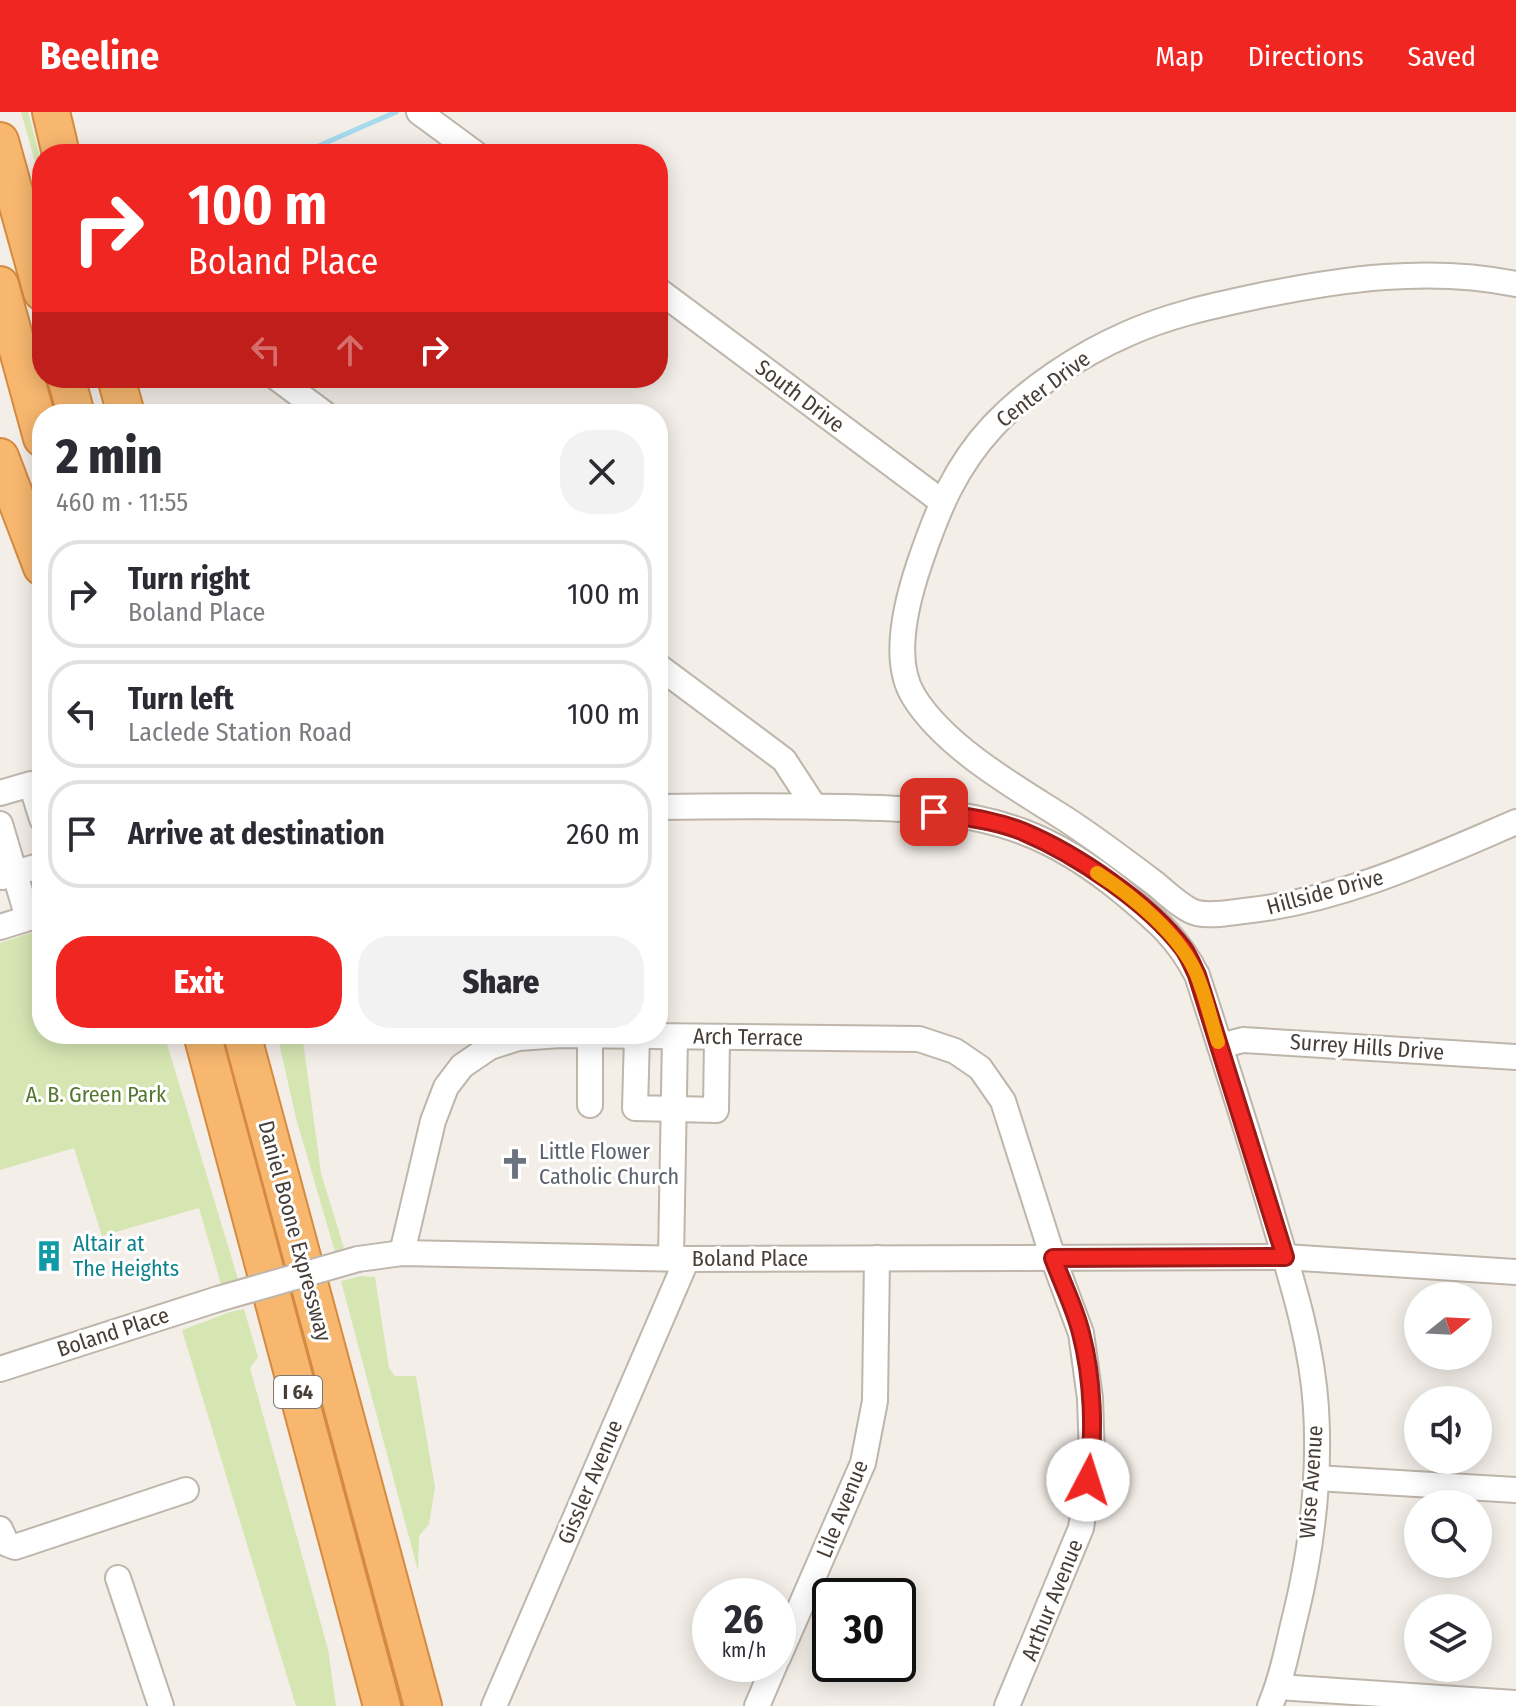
<!DOCTYPE html>
<html lang="en">
<head>
<meta charset="utf-8">
<style>
  body { margin:0; font-family:"Fira Sans Condensed",sans-serif; background:#f2f2f3; color:#2b2b33; height:100vh; display:flex; flex-direction:column; font-size:30px; white-space:nowrap }
  * { box-sizing:border-box; margin:0 }
  p { font-size:26px; color:#7c7c81 }
  .icon { flex:none; width:44px; height:44px; fill:none; stroke:currentColor; stroke-width:2; stroke-linecap:round; stroke-linejoin:round }
  .map { position:relative; flex:1; overflow:hidden }
  .sheet { position:absolute; left:32px; top:292px; width:636px; height:640px; display:flex; flex-direction:column; background:#fff; border-radius:32px; box-shadow:0 4px 20px #0003 }
  .sheet>* { flex:none }
  .hud { position:absolute; left:32px; top:32px; width:636px; height:244px; border-radius:32px; box-shadow:0 4px 20px #0003; background:#f02622; color:#fff; overflow:hidden }
  .needle { width:52px; rotate:72deg }
  .tools { position:absolute; left:1404px; top:1170px; display:grid; gap:16px }
  .tools a { display:grid; place-items:center; width:88px; height:88px; border-radius:50%; background:#fff; box-shadow:0 4px 20px #0003; font-size:40px }
  .speed { position:absolute; left:692px; top:1466px; display:flex; gap:16px; font-size:40px; font-weight:700; text-align:center }
  .speed>* { display:grid; place-content:center; width:104px; height:104px; border-radius:50%; background:#fff; box-shadow:0 4px 20px #0003; line-height:1 }
  .speed small { font-size:20px; font-weight:400 }
  .speed .limit { border:4px solid #111; border-radius:12px; background:#fff; color:#111 }
  .pin { position:absolute; display:grid; place-items:center; width:68px; height:68px; color:#fff; margin:-34px; border-radius:16px; box-shadow:0 4px 12px #0006 }
  .me { position:absolute; width:88px; margin:-44px; rotate:5deg; stroke-linejoin:round; filter:drop-shadow(0 0 6px #0008) }
  .turn { display:flex; align-items:center; gap:28px; height:168px; padding:0 24px; font-size:36px }
  .turn .icon { width:104px; height:104px; stroke-width:2.5 }
  .turn b { display:block; font-size:56px; line-height:68px }
  .lanes { display:flex; align-items:center; height:76px; padding:0 24px; background:#0003; justify-content:center; gap:40px; direction:ltr }
  .lanes .off { opacity:.35 }
  .round { display:grid; place-items:center; flex:none; width:84px; height:84px; border-radius:32px; background:#f2f2f3 }
  .summary { display:flex; align-items:center; justify-content:space-between; height:136px; padding:0 24px }
  h1 { font-size:48px; font-weight:800; line-height:60px }
  .button { display:flex; gap:16px; margin-top:auto; padding:16px 24px }
  .button a { flex:1; height:92px; border-radius:32px; background:#f02622; color:#fff; font-size:32px; font-weight:800; line-height:92px; text-align:center }
  .button a+a { background:#f2f2f3; color:#2b2b33 }
  ul { padding:0; list-style:none }
  li { display:flex; align-items:center; gap:24px; height:108px; margin:0 16px 12px; padding:0 8px; border:4px solid #e1e1e2; border-radius:32px }
  li div { flex:1 }
  li b { display:block; font-size:30px }
  li em { font-style:normal }
  header { display:flex; align-items:center; gap:48px; box-sizing:border-box; height:112px; padding:0 40px; background:#f02622; color:#fff }
  header strong { font-size:38px }
  nav { display:flex; gap:44px; margin-inline-start:auto; font-size:28px }
  .map>svg:first-child { display:block }
</style>
</head>
<body>
<header>
<strong>Beeline</strong>
<nav><a>Map</a><a>Directions</a><a>Saved</a></nav>
</header>
<div class="map">
<svg width="1516" height="1594" viewBox="0 0 1516 1594">
  <rect width="100%" height="100%" fill="#f3eee8"/>
  <g fill="#d6e6b3">
    <polygon points="21,0 28,0 42,53 42,75"/>
    <polygon points="42,817 42,922 164,922 238,1167 221,1172 199,1096 102,1124 74,1036 0,1058 0,831"/>
    <polygon points="277,922 302,922 321,1061 344,1136 335,1140 296,1006"/>
    <polygon points="361,1164 375,1165 389,1256 395,1264 416,1264 435,1375 429,1412 419,1424 418,1459 341,1169"/>
    <polygon points="244,1197 258,1245 250,1256 328,1537 336,1594 296,1594 182,1218 230,1200"/>
  </g>
  <g fill="none" stroke-linecap="round" stroke-linejoin="round">
    <polyline stroke="#a7daed" stroke-width="5" points="300,42 396,0"/>
    <defs>
      <g id="minor">
        <polyline points="419,0 476,42"/>
        <path d="M1516,172C1429,154 1340,167 1254,185C1211,194 1167,204 1127,222C1079,243 1029,276 993,314C955,355 938,397 920,450C907,488 891,549 914,585C945,635 1015,675 1064,706C1095,726 1124,748 1153,770C1165,779 1182,797 1197,801C1210,804 1230,801 1244,799C1340,789 1428,748 1516,710"/>
        <polyline points="658,178 941,389"/>
        <polyline points="277,266 325,302"/>
        <polyline points="658,554 784,648 814,694"/>
        <polyline points="0,681 31,672 42,707"/>
        <path d="M658,695C719,694 780,694 841,695C902,696 964,698 1021,719C1059,733 1095,757 1125,782C1157,809 1178,826 1197,863C1224,946 1251,1029 1275,1112C1293,1172 1312,1233 1316,1296C1320,1363 1312,1435 1296,1501C1288,1532 1283,1564 1270,1594"/>
        <polyline points="0,712 28,806"/>
        <polyline points="2,765 42,753"/>
        <polyline points="0,815 42,802"/>
        <polyline points="590,924 590,993"/>
        <polyline points="637,924 635,996 716,998 717,925"/>
        <polyline points="1220,934 1243,928 1516,945"/>
        <polyline points="402,1141 433,1009 446,975 462,954 490,935 518,926 561,923 919,927 955,939 980,956 1003,989 1053,1146 1081,1221 1090,1286 1092,1345 1081,1416 1007,1594"/>
        <polyline points="671,1146 675,925"/>
        <polyline points="358,1147 402,1141 687,1147 1285,1145 1516,1160"/>
        <polyline points="0,1257 218,1187"/>
        <polyline points="1316,1366 1516,1378"/>
        <polyline points="0,1417 7,1432 15,1435 186,1378"/>
        <polyline points="118,1466 161,1594"/>
        <polyline points="778,1546 863,1351 875,1289 877,1146"/>
        <polyline points="1278,1575 1516,1591"/>
        <polyline points="494,1594 687,1147"/>
        <polyline points="757,1594 775,1552"/>
      </g>
      <g id="highway">
        <polyline points="51,0 61,42"/>
        <polyline points="0,29 42,180"/>
        <polyline points="0,173 42,326"/>
        <polyline points="66,266 76,302"/>
        <polyline points="116,266 126,302"/>
        <polyline points="0,345 42,455"/>
        <polyline points="202,922 382,1594"/>
        <polyline points="242,922 423,1594"/>
      </g>
    </defs>
    <use href="#minor" stroke="#beb5ab" stroke-width="28"/>
    <use href="#highway" stroke="#d68a3f" stroke-width="40"/>
    <use href="#minor" stroke="#fff" stroke-width="24"/>
    <use href="#highway" stroke="#f7b76f" stroke-width="36"/>
    <defs>
      <polyline id="minor-bridge" points="218,1187 358,1147"/>
    </defs>
    <use href="#minor-bridge" stroke="#beb5ab" stroke-width="28" stroke-linecap="butt"/>
    <use href="#minor-bridge" stroke="#fff" stroke-width="24"/>
  </g>
  <g fill="none" stroke-linecap="round" stroke-linejoin="round">
    <defs>
      <path id="route" d="M934,700C964,705 996,708 1024,720C1076,742 1149,791 1183,836C1189,844 1193,855 1197,863L1285,1145L1053,1146C1062,1171 1075,1196 1081,1221C1093,1267 1095,1322 1088,1368"/>
    </defs>
    <use href="#route" stroke="#9c1916" stroke-width="20"/>
    <use href="#route" stroke="#f02622" stroke-width="14"/>
    <path stroke="#f59e0b" stroke-width="14" d="M1097,761C1133,784 1181,824 1197,863C1206,885 1211,908 1218,930"/>
  </g>
  <defs>
    <symbol id="church-bare" viewBox="-9 -9 18 18"><path d="M-1.2-6h2.4v3.5h3.3v2.4h-3.3V6h-2.4V-.1h-3.3v-2.4h3.3Z" fill="#6b7280" stroke="#fff" stroke-width="2.5" paint-order="stroke"/></symbol>
    <symbol id="building-bare" viewBox="-9 -9 18 18"><path d="M-4-6H4V6H1V3H-1V6H-4ZM-2.5-4.3h1.7v1.8h-1.7ZM.8-4.3h1.7v1.8H.8ZM-2.5-1h1.7V.8h-1.7ZM.8-1h1.7V.8H.8Z" fill="#0f9aa8" stroke="#fff" stroke-width="2.5" paint-order="stroke"/></symbol>
  </defs>
  <g fill-rule="evenodd">
    <use href="#church-bare" x="493" y="1030" width="44" height="44"/>
    <use href="#building-bare" x="27" y="1122" width="44" height="44"/>
  </g>
  <g text-anchor="middle" dominant-baseline="central" stroke-width="6" stroke-linejoin="round" paint-order="stroke">
    <rect fill="#fff" stroke="#7e7873" stroke-width="2" x="274" y="1264" width="48" height="32" rx="6"/>
    <g font-size="20" font-weight="bold" fill="#463e37">
      <text x="298" y="1280">I 64</text>
    </g>
    <g font-size="22" fill="#463e37" stroke="#fff">
      <text transform="translate(1043 277) rotate(-37)">Center Drive</text>
      <text transform="translate(800 284) rotate(37)">South Drive</text>
      <text transform="translate(1325 780) rotate(-15)">Hillside Drive</text>
      <text transform="translate(748 925) rotate(1)">Arch Terrace</text>
      <text transform="translate(1367 935) rotate(4)">Surrey Hills Drive</text>
      <text transform="translate(295 1119) rotate(75)">Daniel Boone Expressway</text>
      <text x="750" y="1146">Boland Place</text>
      <text transform="translate(113 1220) rotate(-18)">Boland Place</text>
      <text transform="translate(590 1370) rotate(-67)">Gissler Avenue</text>
      <text transform="translate(1311 1370) rotate(-86)">Wise Avenue</text>
      <text transform="translate(842 1397) rotate(-68)">Lile Avenue</text>
      <text transform="translate(1052 1488) rotate(-68)">Arthur Avenue</text>
    </g>
    <g font-size="22" fill="#52762d" stroke="#fff">
      <text x="96" y="982">A. B. Green Park</text>
    </g>
    <g font-size="22" fill="#5b616d" stroke="#fff" text-anchor="start">
      <text x="539" y="1039">Little Flower<tspan x="539" dy="25">Catholic Church</tspan></text>
    </g>
    <g font-size="22" fill="#0d838f" stroke="#fff" text-anchor="start">
      <text x="73" y="1131">Altair at<tspan x="73" dy="25">The Heights</tspan></text>
    </g>
  </g>
</svg>
<div class="tools">
<a><svg class="needle" viewBox="-14 -14 28 28"><path d="M0-13l5 13h-10z" fill="#e53935"/><path d="M0 13l5-13h-10z" fill="#7c7c81"/></svg></a>
<a><svg class="icon" aria-label="sound" viewBox="0 0 24 24"><path d="M4 9h4l5-4v14l-5-4H4zM17 9q2 3 0 6"/></svg></a>
<a><svg class="icon" aria-label="search" viewBox="0 0 24 24"><circle cx="10" cy="10" r="6"/><path d="M15 15l6 6"/></svg></a>
<a><svg class="icon" aria-label="layers" viewBox="0 0 24 24"><path d="M12 4l9 5-9 5-9-5zM3 14l9 5 9-5"/></svg></a>
</div>
<div class="speed"><div>26<small>km/h</small></div><div class="limit">30</div></div>
<div class="pin" style="left:934px;top:700px;background:#d93025"><svg class="icon" aria-label="arrive" viewBox="0 0 24 24"><path d="M6 21V4h12l-3 4 3 4H6"/></svg></div>
<svg class="me" style="left:1088px;top:1368px" viewBox="-20 -20 40 40"><circle r="19" fill="#fff"/><path d="M0-13L10 11 0 6-10 11z" fill="#f02622"/></svg>
<div class="hud">
<div class="turn"><svg class="icon" aria-label="right" viewBox="0 0 24 24"><path d="M7 20v-9h11M14 6l5 5-5 5"/></svg><div><b>100 m</b>Boland Place</div></div>
<div class="lanes"><svg class="icon off" aria-label="left" viewBox="0 0 24 24"><path d="M17 20v-9H6M10 6l-5 5 5 5"/></svg><svg class="icon off" aria-label="ahead" viewBox="0 0 24 24"><path d="M12 20V5M6 11l6-6 6 6"/></svg><svg class="icon" aria-label="right" viewBox="0 0 24 24"><path d="M7 20v-9h11M14 6l5 5-5 5"/></svg></div>
</div>
<section class="sheet">
<div class="summary"><div><h1>2 min</h1><p>460 m · 11:55</p></div><a class="round"><svg class="icon" aria-label="close" viewBox="0 0 24 24"><path d="M6 6l12 12M18 6L6 18"/></svg></a></div>
<ul>
<li><svg class="icon" aria-label="right" viewBox="0 0 24 24"><path d="M7 20v-9h11M14 6l5 5-5 5"/></svg><div><b>Turn right</b><p>Boland Place</p></div><em>100 m</em></li>
<li><svg class="icon" aria-label="left" viewBox="0 0 24 24"><path d="M17 20v-9H6M10 6l-5 5 5 5"/></svg><div><b>Turn left</b><p>Laclede Station Road</p></div><em>100 m</em></li>
<li><svg class="icon" aria-label="arrive" viewBox="0 0 24 24"><path d="M6 21V4h12l-3 4 3 4H6"/></svg><div><b>Arrive at destination</b></div><em>260 m</em></li>
</ul>
<div class="button"><a>Exit</a><a>Share</a></div>
</section>
</div>
</body>
</html>
